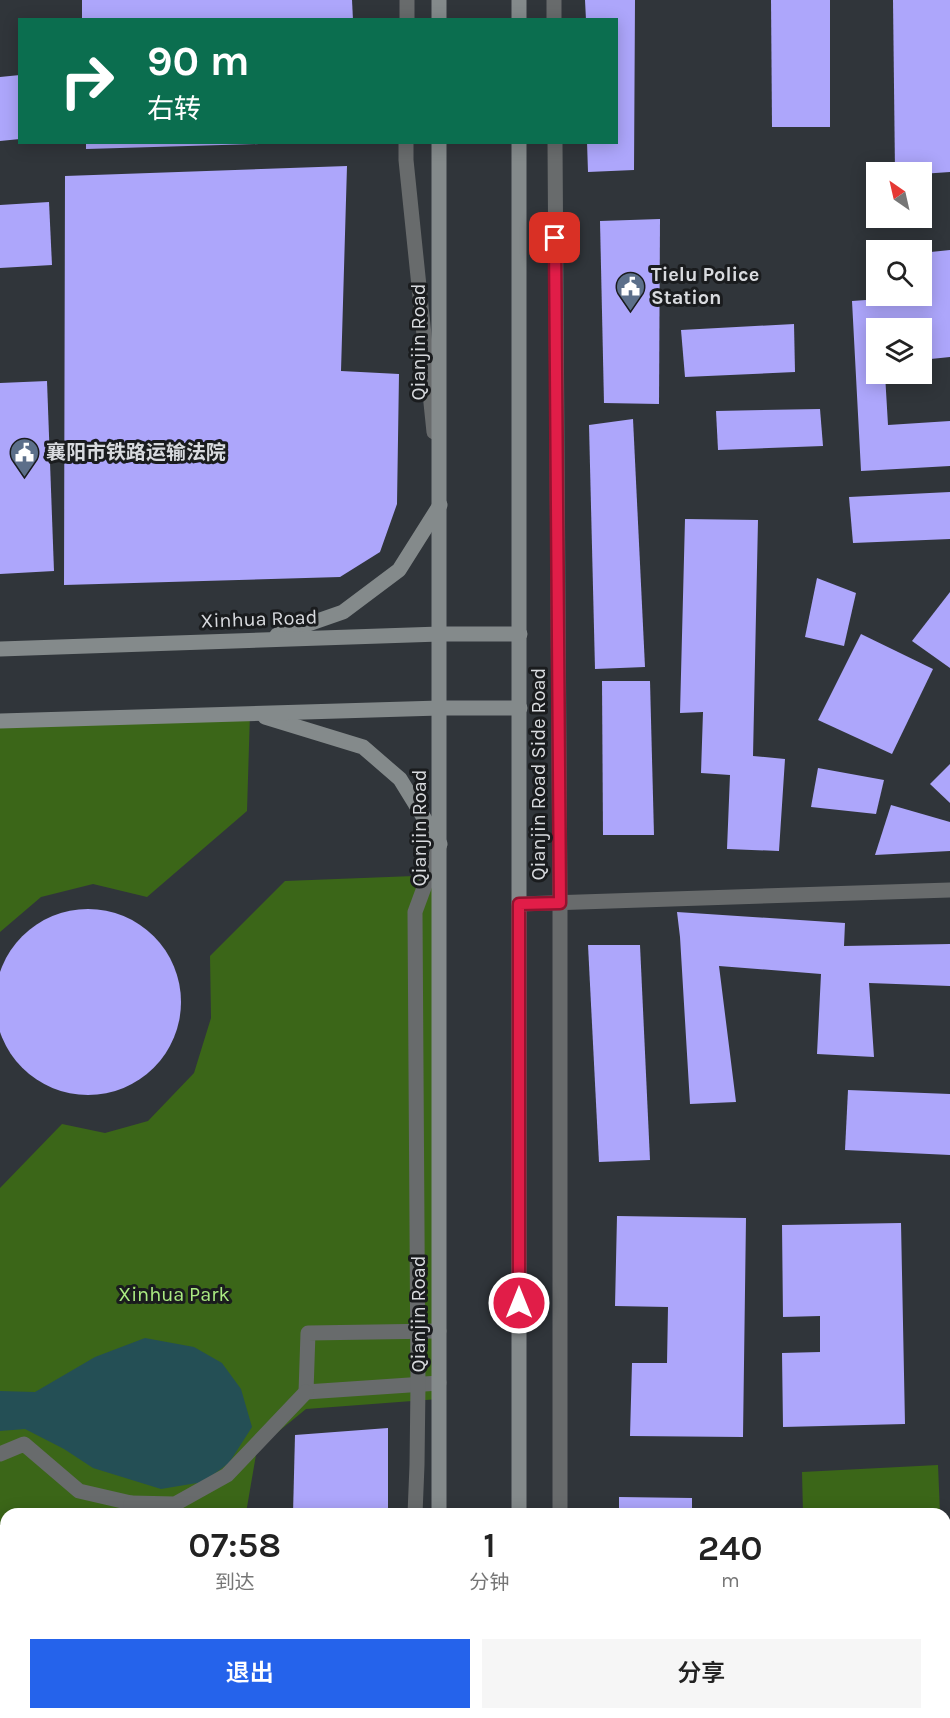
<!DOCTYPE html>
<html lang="zh">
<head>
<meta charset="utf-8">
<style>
  body { margin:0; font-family:Karla,"Noto Sans SC",sans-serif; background:#f6f6f6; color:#222; height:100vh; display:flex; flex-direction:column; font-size:22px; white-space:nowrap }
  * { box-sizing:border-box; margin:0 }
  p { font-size:20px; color:#767676 }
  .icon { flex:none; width:33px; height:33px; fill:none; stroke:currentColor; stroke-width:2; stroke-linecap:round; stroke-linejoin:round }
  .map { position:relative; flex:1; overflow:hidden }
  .drawer { position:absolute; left:0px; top:1508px; width:951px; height:212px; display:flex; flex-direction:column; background:#fff; border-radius:18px 18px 0 0; box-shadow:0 3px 15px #0003 }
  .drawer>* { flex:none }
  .hud { position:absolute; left:18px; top:18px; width:600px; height:126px; border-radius:0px; box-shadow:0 3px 15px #0003; background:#0b6e4f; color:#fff; overflow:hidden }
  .needle { width:39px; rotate:326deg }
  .fabs { position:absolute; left:866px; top:162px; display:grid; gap:12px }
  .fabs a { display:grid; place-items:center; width:66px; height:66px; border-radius:0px; background:#fff; box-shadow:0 3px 15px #0003; font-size:30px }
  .pin { position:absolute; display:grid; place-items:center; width:51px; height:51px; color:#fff; margin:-26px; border-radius:12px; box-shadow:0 3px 9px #0006 }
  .me { position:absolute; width:66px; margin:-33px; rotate:0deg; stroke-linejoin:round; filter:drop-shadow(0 0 4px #0008) }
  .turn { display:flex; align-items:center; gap:21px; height:126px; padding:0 30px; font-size:27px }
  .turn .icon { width:78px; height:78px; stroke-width:2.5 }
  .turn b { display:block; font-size:42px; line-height:51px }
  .eta { display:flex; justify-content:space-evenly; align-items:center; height:102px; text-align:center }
  .eta b { font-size:36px; font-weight:600; line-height:42px }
  .button { display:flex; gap:12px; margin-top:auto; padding:12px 30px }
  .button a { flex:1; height:69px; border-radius:0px; background:#2563eb; color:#fff; font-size:24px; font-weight:600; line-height:69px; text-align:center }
  .button a+a { background:#f6f6f6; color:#222 }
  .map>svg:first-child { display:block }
</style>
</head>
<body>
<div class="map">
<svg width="950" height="1718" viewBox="0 0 950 1718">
  <rect width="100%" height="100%" fill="#30353a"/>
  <g fill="#3b6618">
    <polygon points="250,713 247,811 147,897 93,884 41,897 0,932 0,721"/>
    <polygon points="440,875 439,1399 306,1409 257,1449 246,1513 6,1514 6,1564 0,1564 0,1188 62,1124 105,1133 148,1121 194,1073 211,1018 210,956 285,881"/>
    <polygon points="938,1465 940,1513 803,1513 802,1472"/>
  </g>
  <polygon fill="#244f55" points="145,1338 194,1347 222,1363 241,1389 252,1427 229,1463 203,1482 161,1489 93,1468 64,1449 25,1429 0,1431 0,1391 35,1392 95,1357"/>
  <g fill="#ada6fb">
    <polygon points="82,0 352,0 353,20 82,20"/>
    <polygon points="585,0 635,0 634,170 588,172 587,142 616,142 616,20 586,20"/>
    <polygon points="771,0 830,0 830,127 772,127"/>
    <polygon points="893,0 950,0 950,172 921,174 895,172"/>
    <polygon points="20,75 20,139 0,141 0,77"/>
    <polygon points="86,142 259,142 259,144 86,149"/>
    <polygon points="347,166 341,371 399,374 397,504 380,552 340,577 64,585 65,176"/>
    <polygon points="49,202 52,265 0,268 0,205"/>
    <polygon points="660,219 659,404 604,403 600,221"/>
    <polygon points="950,250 950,357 921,360 921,328 876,328 876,374 885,374 888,425 950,421 950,466 861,471 852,301 921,296 921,253"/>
    <polygon points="794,324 795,372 685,377 681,330"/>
    <polygon points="47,381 54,571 0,574 0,383"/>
    <polygon points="820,409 823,446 718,450 716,411"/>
    <polygon points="633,419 645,667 595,669 589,425"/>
    <polygon points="950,492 950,539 853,543 849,497"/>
    <polygon points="685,519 758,520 753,756 785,759 779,851 727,849 730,775 701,773 703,712 680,713"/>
    <polygon points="817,578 856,593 844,646 805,637"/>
    <polygon points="950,592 950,668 912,641"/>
    <polygon points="861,634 933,669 892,754 818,720"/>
    <polygon points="602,681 650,681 654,835 603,835"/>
    <polygon points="950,764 950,803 930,784"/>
    <polygon points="818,768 884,780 876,814 811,807"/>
    <polygon points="891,805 950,822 950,851 875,855"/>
    <circle cx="88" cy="1002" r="93"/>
    <polygon points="677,912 845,923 844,946 950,944 950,986 869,983 874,1057 817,1054 821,974 719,966 736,1102 690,1104 680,937"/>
    <polygon points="588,945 640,945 650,1160 599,1162"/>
    <polygon points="848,1090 950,1094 950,1155 845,1150"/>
    <polygon points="617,1216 746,1218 743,1437 630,1436 632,1363 667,1363 668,1307 615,1306"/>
    <polygon points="901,1223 905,1424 783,1427 782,1353 820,1352 820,1316 783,1317 782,1225"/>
    <polygon points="388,1428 388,1514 293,1514 295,1435"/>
    <polygon points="619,1497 692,1498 692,1514 619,1514"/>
    <polygon points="6,1584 6,1638 0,1638 0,1585"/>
    <polygon points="65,1713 362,1713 374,1718 17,1718 17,1715"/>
    <rect x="616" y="1713" width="72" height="5"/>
  </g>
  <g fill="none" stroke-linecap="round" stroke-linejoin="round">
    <g stroke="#686b6c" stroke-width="15">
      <polyline points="439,1383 306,1392 308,1333 439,1331"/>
      <polyline points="0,1454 24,1444 79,1491 131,1503"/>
      <polyline points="131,1514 131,1503 175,1504 227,1475 306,1392"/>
    </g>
    <g stroke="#686b6c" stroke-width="15">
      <polyline points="519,904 950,890"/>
      <polyline points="0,1671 6,1671"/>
    </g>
    <g stroke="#686b6c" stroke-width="15">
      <polyline points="554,0 554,20"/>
      <polyline points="407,20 407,0"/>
      <polyline points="406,142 406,160 434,432"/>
      <polyline points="555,142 560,903 560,1514"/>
      <polyline points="415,1514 417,1465 418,1385 415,912 439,847"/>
      <polyline points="405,1713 405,1718"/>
      <polyline points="561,1713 561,1718"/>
    </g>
    <g stroke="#848a8b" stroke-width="15">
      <polyline points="439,0 439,20"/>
      <polyline points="519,0 519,20"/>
      <polyline points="277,635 343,612 399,570 440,505"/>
      <polyline points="0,649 440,634 520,634"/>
      <polyline points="265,717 363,747 400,779 440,844"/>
      <polyline points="0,721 440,708 520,708"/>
      <polyline points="439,1514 439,142"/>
      <polyline points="519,1514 519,142"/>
      <polyline points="439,1713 439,1718"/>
      <polyline points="519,1713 519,1718"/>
    </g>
  </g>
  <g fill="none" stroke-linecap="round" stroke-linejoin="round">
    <defs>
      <polyline id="route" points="519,1303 519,904 560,903 555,238"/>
    </defs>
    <use href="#route" stroke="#92132f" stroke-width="15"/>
    <use href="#route" stroke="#e11d48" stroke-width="10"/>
  </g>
  <defs>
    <symbol id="civic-pin" viewBox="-11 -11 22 30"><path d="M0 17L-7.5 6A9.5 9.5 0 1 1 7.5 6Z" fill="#5c6f8a" stroke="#1a1c1e"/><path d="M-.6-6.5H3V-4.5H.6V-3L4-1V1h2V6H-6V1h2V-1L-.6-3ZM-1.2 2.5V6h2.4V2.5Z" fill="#fff"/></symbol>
  </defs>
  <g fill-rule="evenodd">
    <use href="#civic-pin" x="614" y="270" width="33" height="45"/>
    <use href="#civic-pin" x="8" y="436" width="33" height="45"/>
  </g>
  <g text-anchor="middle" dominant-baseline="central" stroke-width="6" stroke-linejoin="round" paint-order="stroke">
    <g font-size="20" font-weight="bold" fill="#d9dbdf" stroke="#1a1c1e" text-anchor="start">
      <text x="651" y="274">Tielu Police<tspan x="651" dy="23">Station</tspan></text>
      <text x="46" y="452">襄阳市铁路运输法院</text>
    </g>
    <g font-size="20" fill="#d9dbdf" stroke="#1a1c1e">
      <text transform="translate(418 342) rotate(-90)">Qianjin Road</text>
      <text transform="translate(259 619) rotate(-2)">Xinhua Road</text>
      <text transform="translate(538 774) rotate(-90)">Qianjin Road Side Road</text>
      <text transform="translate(419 828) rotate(-90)">Qianjin Road</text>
      <text transform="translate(418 1314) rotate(-90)">Qianjin Road</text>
    </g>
    <g font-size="20" fill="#abeb82" stroke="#1a1c1e">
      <text x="174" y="1294">Xinhua Park</text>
    </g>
  </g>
</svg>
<div class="fabs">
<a><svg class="needle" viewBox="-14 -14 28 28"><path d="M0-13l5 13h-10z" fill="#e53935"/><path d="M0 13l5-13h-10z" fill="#767676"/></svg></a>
<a><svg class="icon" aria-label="search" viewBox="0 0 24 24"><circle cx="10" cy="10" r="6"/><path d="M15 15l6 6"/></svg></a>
<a><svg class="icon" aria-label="layers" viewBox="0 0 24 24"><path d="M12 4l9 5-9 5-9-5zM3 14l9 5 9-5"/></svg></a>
</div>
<div class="pin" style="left:555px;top:238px;background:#d93025"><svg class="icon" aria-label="arrive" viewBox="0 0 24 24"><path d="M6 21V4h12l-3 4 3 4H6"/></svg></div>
<svg class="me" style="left:519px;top:1303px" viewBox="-20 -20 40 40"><circle r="17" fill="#e11d48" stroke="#fff" stroke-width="3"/><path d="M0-11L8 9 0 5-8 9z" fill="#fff"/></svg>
<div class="hud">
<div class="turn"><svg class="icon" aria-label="right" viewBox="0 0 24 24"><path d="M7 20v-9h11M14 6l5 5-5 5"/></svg><div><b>90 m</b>右转</div></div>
</div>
<section class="drawer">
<div class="eta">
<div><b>07:58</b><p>到达</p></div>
<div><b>1</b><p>分钟</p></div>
<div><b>240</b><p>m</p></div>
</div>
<div class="button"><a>退出</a><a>分享</a></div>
</section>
</div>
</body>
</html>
